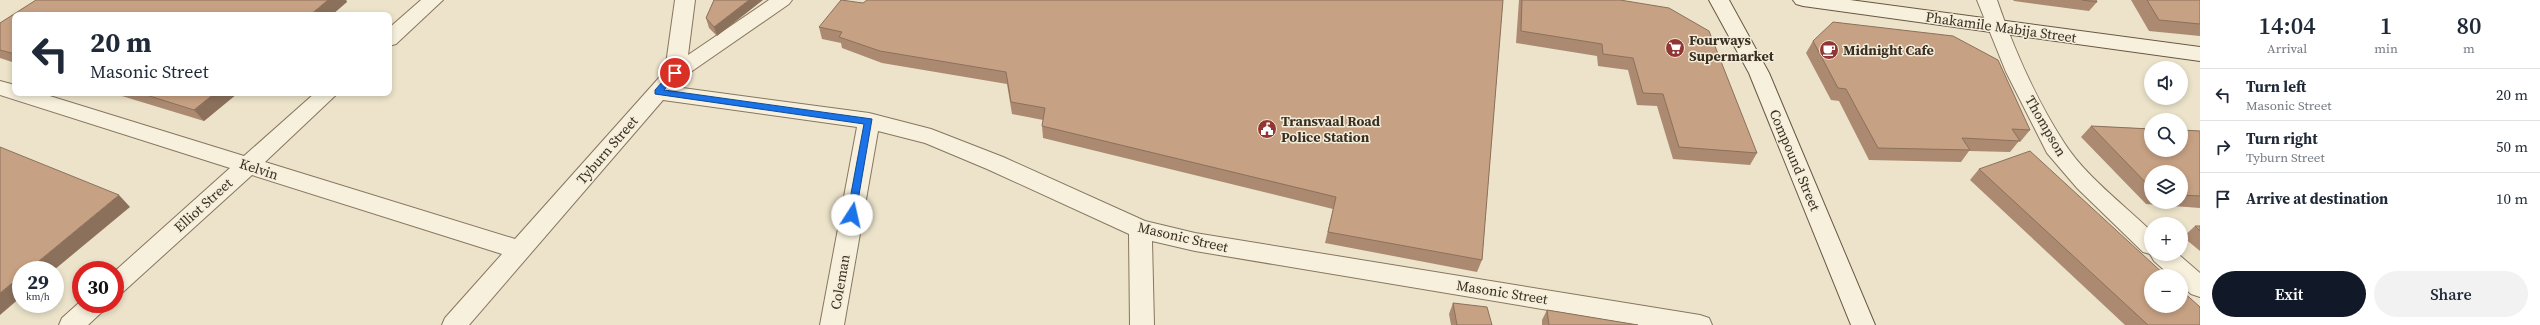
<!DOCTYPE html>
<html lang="en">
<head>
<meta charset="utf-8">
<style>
  body { margin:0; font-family:"Source Serif 4",serif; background:#f2f2f3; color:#1f2937; height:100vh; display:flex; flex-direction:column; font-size:15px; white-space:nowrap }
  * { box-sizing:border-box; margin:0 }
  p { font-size:13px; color:#747a83 }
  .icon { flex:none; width:22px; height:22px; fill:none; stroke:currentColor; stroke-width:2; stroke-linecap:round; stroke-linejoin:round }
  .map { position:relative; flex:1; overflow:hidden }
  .drawer { display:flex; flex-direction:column; background:#fff; width:340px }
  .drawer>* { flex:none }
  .hud { position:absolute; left:12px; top:12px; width:380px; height:84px; border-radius:8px; box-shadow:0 2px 6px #0003; background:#fff; color:#1f2937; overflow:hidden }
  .fabs { position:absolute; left:2144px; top:61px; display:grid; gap:8px }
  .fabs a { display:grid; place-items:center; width:44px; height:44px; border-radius:50%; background:#fff; box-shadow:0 2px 6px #0003; font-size:20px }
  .speed { position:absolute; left:12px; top:261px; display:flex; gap:8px; font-size:20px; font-weight:700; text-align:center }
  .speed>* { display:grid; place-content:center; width:52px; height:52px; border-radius:50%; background:#fff; box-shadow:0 2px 6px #0003; line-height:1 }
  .speed small { font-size:10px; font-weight:400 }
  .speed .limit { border:6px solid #d22; background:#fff; color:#111 }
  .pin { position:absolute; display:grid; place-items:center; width:34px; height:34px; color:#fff; margin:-17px; border:2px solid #fff; border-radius:50%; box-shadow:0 1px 4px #0007 }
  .me { position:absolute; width:44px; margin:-22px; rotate:10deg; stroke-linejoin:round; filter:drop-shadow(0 0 3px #0008) }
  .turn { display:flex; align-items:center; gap:14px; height:84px; padding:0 12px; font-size:18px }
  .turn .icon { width:52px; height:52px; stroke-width:2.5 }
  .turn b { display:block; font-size:28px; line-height:34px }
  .eta { display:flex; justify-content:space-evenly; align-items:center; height:68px; text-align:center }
  .eta b { font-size:24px; font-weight:600; line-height:28px }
  .primary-button { display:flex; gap:8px; margin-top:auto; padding:8px 12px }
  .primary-button a { flex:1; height:46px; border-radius:24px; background:#111827; color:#fff; font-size:16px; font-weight:600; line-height:46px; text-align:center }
  .primary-button a+a { background:#f2f2f3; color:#1f2937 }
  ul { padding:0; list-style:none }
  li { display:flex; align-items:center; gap:12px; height:52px; padding:0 12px; border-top:1px solid #e0e1e3 }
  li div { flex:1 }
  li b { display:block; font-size:15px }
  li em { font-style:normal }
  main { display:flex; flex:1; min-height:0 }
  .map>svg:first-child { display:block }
</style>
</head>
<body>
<main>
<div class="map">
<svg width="2200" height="325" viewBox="0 0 2200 325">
  <rect width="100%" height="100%" fill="#ece3ca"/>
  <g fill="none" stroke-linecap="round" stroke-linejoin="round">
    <defs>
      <g id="street">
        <polygon points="421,0 443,0 396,44 389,46 389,28"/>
        <polygon points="675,0 695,0 688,55 769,0 792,0 789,4 682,78 675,87 869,113 931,129 1003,157 1145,221 1195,233 1700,315 1709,318 1712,325 1638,325 1195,251 1152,241 1154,325 1130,325 1129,234 987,169 925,143 878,131 844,325 820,325 857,127 663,100 469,325 442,325 445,318 502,254 252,175 123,292 115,295 115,271 230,168 0,95 0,81 15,85 15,93 40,93 244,156 315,93 338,93 265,162 515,239 665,71"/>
        <path d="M1977,0H1997C2013,47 2036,99 2063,141C2085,176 2122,203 2151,231V254H2178L2200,273V297L2191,294L2181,285V276H2171L2154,261L2150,254L2143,252L2077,188L2047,153L2006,72Z"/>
        <polygon points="81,301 81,304 106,304 103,311 88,325 59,325 62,318"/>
      </g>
      <g id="secondary">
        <polygon points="1709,0 1729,0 1769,73 1875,325 1851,325 1749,73"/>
        <polygon points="1793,0 1850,0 2200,47 2200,61 1803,6 1796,4"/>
      </g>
    </defs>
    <use href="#street" stroke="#877660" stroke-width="2"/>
    <use href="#secondary" stroke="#695743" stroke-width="2"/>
    <use href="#street" fill="#f7f0dd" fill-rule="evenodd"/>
    <use href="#secondary" fill="#f7f0dd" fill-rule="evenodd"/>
  </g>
  <g fill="#ab8a71" fill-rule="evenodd">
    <polygon points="36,0 346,0 347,2 15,15 15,63 0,58 0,23"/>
    <polygon points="714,0 717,36 709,28 706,18"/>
    <polygon points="1503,0 1482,260 1477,272 1325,243 1333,209 1043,138 1042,126 1043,120 1012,114 1007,84 882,63 842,48 841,43 822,39 819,27 863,3"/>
    <polygon points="1519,0 1620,0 1757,153 1750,165 1673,159 1657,106 1637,105 1628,70 1598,66 1597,56 1516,43"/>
    <polygon points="2013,0 2096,0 2097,2 2089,11 2014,1"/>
    <polygon points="2131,0 2200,0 2200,36 2149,31"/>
    <polygon points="1813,41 2030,130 2020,142 2019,141 2010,152 1969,151 1961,162 1869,160 1839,101 1831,100 1806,53"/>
    <polygon points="112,93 238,93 204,121"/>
    <path d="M2091,126L2200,131V208L2146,204L2081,137ZM2151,172H2181V202H2151Z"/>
    <polygon points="1979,169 2200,325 2125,325 1970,180"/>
    <polygon points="2195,226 2200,226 2200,251 2183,237"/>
    <polygon points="1453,303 1492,325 1451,325 1449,314"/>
    <polygon points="1547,310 1638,325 1542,325 1542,320"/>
  </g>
  <g fill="#8b715c">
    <polygon points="328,0 346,0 347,2 332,15 310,15"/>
    <polygon points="749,0 763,0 717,36 714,27"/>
    <polygon points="215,93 238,93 204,121 194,110"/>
    <polygon points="119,195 130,207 54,270 28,270"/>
    <polygon points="21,276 21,297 0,315 0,293"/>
  </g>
  <g fill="#c7a183" stroke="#8b715c">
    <polygon points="36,0 328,0 310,15 15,15 15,54 0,50 0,23"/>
    <polygon points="714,0 749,0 714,27 706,18"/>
    <polygon points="841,0 863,3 867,0 1503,0 1482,260 1328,232 1336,197 1042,126 1045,108 1011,102 1006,72 880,51 839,37 842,32 819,27"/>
    <polygon points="1522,0 1620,0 1669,8 1709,31 1757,153 1679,147 1663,94 1643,93 1633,58 1603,54 1602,44 1521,31"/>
    <polygon points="2082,0 2096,0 2097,2"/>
    <polygon points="2147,0 2200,0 2200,24 2159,20"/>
    <polygon points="1833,22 1953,36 1998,60 2030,130 2012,129 2020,141 1962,138 1970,150 1878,148 1846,89 1838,88 1813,41"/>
    <polygon points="140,93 215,93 194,110"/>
    <polygon points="2091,126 2151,129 2151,150 2181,150 2181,130 2200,131 2200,196 2181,195 2181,172 2151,172 2151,188"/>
    <polygon points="0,147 119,195 28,270 21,270 21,276 0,293"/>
    <polygon points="2030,151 2166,276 2151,276 2151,306 2181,306 2181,290 2200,307 2200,325 2148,325 1979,169"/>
    <polygon points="2195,226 2200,226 2200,231"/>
    <polygon points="1453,303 1487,307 1492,325 1457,325"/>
    <polygon points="1547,310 1638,325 1549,325"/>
  </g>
  <polygon fill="#1a73e8" stroke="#114b97" points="672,71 679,73 664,90 872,119 855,218 852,219 847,215 864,124 655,94 655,90"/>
  <defs>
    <symbol id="supermarket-disc" viewBox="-11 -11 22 22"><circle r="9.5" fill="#923634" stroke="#f4edd9"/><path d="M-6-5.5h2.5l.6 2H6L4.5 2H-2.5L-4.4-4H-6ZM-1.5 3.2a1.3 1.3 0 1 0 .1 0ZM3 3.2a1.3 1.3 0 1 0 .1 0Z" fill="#fff"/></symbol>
    <symbol id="cafe-disc" viewBox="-11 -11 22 22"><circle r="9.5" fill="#923634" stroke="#f4edd9"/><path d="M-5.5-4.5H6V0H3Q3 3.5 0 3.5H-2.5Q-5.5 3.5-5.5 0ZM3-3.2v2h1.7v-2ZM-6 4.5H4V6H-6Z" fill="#fff"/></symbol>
    <symbol id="civic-disc" viewBox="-11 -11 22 22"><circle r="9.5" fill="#923634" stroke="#f4edd9"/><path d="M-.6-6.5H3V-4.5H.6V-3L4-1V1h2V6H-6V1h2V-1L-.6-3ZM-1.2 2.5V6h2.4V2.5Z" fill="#fff"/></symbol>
  </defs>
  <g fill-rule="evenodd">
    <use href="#supermarket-disc" x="1664" y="37" width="22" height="22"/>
    <use href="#cafe-disc" x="1818" y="39" width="22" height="22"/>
    <use href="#civic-disc" x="1256" y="118" width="22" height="22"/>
  </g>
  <g text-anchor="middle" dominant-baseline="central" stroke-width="3" stroke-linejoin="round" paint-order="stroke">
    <g font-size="14" fill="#392e22" stroke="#f4edd9">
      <text transform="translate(2001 27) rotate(8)">Phakamile Mabija Street</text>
      <text transform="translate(2046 126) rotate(60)">Thompson</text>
      <text transform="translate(607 150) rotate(-49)">Tyburn Street</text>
      <text transform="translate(1795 160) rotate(67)">Compound Street</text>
      <text transform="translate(259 169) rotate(18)">Kelvin</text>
      <text transform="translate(203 205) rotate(-42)">Elliot Street</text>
      <text transform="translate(1183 237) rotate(13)">Masonic Street</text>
      <text transform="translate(840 282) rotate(-80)">Coleman</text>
      <text transform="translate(1502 292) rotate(9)">Masonic Street</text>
    </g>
    <g font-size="14" font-weight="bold" fill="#392e22" stroke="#f4edd9" text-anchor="start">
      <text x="1689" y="40">Fourways<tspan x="1689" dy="16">Supermarket</tspan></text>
      <text x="1843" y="50">Midnight Cafe</text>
      <text x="1281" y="121">Transvaal Road<tspan x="1281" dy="16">Police Station</tspan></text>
    </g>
  </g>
</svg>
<div class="fabs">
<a><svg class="icon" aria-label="sound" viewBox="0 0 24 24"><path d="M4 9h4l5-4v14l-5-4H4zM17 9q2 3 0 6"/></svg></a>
<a><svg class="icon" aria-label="search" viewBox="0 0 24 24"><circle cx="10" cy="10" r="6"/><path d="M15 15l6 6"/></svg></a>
<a><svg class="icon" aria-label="layers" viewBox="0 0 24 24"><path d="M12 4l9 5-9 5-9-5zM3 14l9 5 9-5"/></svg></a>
<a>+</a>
<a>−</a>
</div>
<div class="speed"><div>29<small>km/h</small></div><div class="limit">30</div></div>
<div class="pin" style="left:675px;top:73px;background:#d93025"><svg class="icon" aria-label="arrive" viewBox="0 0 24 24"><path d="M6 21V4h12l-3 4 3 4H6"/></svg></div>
<svg class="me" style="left:852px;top:215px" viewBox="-20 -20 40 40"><circle r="19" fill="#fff"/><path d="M0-13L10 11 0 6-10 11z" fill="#1a73e8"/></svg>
<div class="hud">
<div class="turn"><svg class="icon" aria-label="left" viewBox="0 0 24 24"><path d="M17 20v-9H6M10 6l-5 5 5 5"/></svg><div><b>20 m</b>Masonic Street</div></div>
</div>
</div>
<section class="drawer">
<div class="eta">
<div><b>14:04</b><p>Arrival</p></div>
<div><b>1</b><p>min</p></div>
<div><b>80</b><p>m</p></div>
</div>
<ul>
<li><svg class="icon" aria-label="left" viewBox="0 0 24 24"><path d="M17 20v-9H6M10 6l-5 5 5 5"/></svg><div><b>Turn left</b><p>Masonic Street</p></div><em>20 m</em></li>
<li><svg class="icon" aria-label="right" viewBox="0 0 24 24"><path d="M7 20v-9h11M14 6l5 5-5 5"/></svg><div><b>Turn right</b><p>Tyburn Street</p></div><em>50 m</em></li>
<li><svg class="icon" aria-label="arrive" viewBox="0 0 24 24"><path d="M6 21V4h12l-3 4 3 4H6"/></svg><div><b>Arrive at destination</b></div><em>10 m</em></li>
</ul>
<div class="primary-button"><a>Exit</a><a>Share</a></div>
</section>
</main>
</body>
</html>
